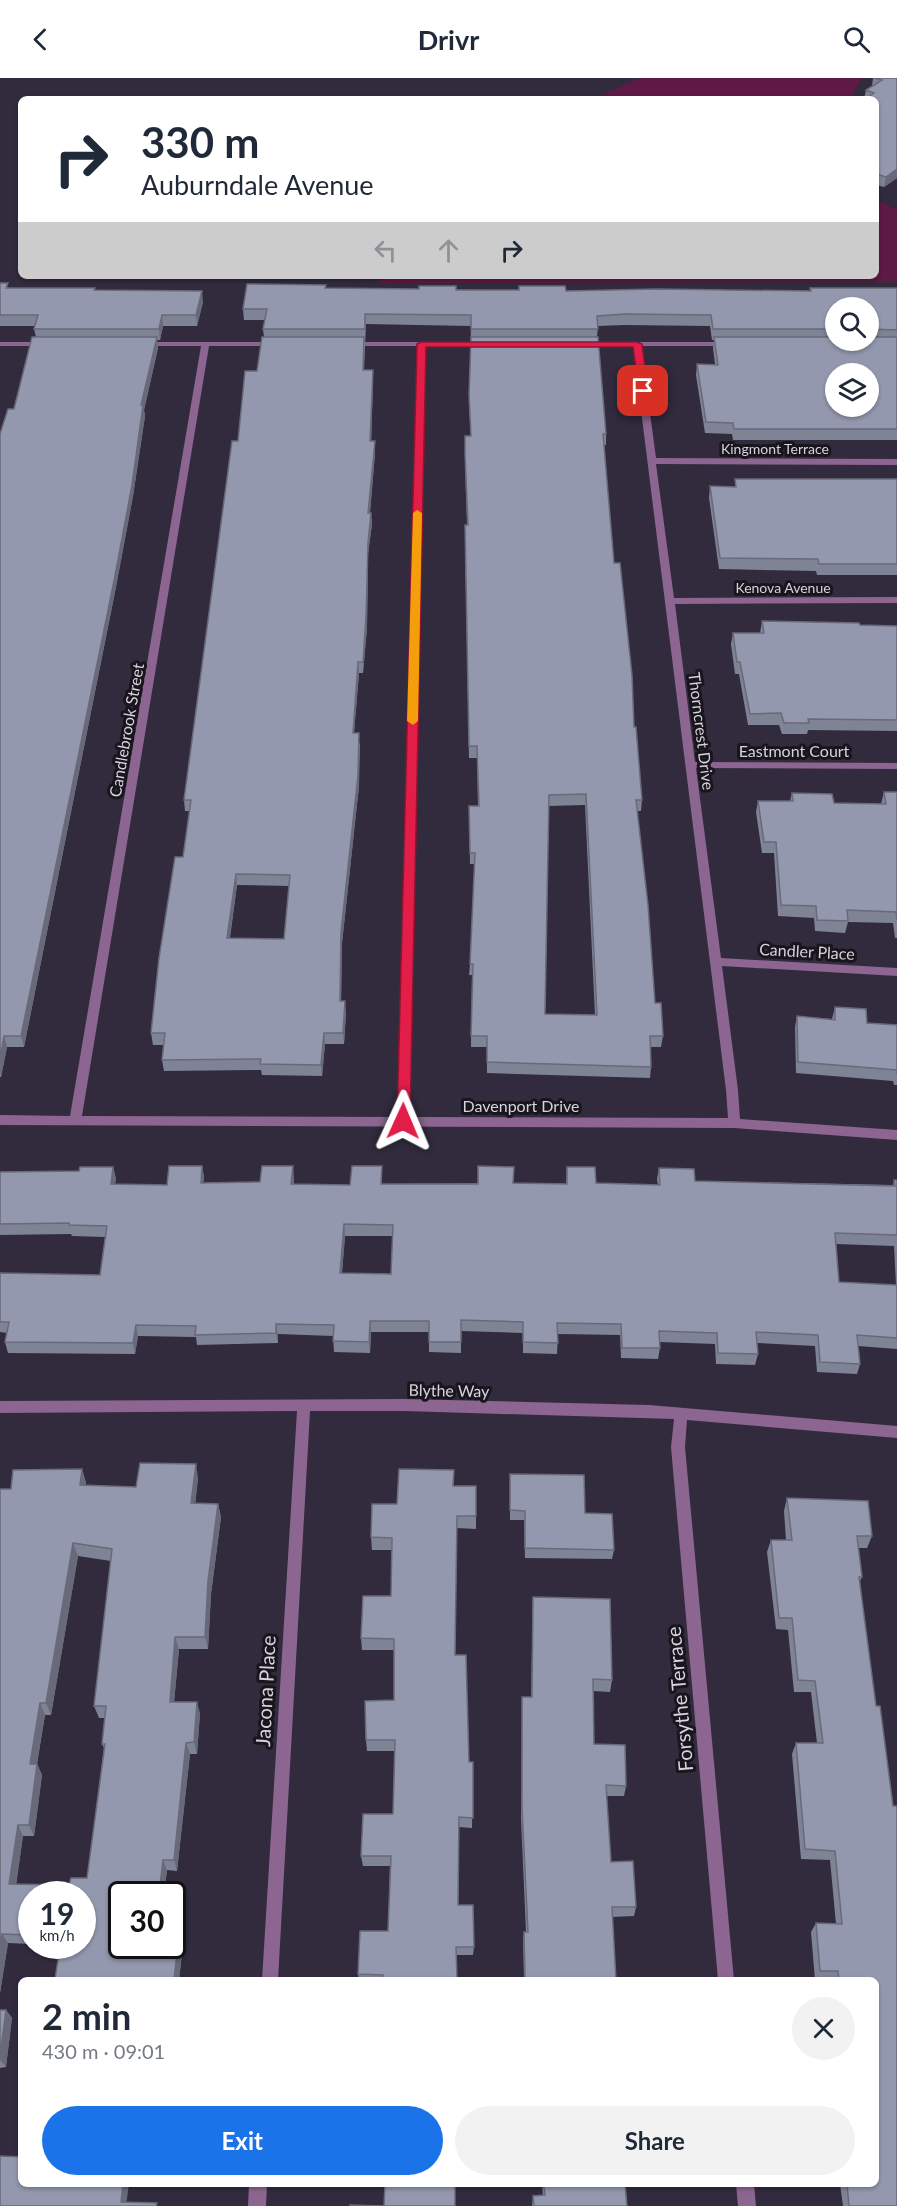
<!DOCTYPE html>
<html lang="en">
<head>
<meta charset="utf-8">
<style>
  body { margin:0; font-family:Lato,sans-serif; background:#f2f2f3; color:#1f2937; height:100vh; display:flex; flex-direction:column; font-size:22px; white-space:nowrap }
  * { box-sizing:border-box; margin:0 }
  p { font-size:20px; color:#747a83 }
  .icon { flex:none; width:33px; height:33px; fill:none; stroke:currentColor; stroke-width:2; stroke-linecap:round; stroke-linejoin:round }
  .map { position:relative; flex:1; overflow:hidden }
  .details { position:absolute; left:18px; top:1899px; width:861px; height:210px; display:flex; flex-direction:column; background:#fff; border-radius:9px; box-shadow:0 2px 4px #0004 }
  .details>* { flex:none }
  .banner { position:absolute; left:18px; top:18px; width:861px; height:183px; border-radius:9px; box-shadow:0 2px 4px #0004; background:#fff; color:#1f2937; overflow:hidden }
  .fabs { position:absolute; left:825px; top:219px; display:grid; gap:12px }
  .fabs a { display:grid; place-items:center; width:54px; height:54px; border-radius:50%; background:#fff; box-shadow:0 2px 4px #0004; font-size:30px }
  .speed { position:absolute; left:18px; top:1803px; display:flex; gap:12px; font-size:30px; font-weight:700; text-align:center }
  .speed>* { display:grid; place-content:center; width:78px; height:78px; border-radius:50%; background:#fff; box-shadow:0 2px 4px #0004; line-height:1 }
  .speed small { font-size:15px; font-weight:400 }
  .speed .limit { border:3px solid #111; border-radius:9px; background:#fff; color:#111 }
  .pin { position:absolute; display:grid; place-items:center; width:51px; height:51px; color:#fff; margin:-26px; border-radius:12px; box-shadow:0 3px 9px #0006 }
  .me { position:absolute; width:66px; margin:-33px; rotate:1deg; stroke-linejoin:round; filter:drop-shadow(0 0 4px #0008) }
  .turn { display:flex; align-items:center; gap:21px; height:126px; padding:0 24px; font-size:27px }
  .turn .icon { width:78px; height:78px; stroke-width:2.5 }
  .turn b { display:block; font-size:42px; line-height:51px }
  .lanes { display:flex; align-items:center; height:57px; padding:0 24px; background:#0003; justify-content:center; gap:30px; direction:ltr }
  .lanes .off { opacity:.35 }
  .round { display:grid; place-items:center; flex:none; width:63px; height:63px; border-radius:32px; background:#f2f2f3 }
  .head { display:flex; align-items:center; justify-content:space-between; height:102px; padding:0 24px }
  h1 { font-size:36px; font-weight:700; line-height:45px }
  .cta { display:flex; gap:12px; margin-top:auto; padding:12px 24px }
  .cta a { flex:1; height:69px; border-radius:36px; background:#1a73e8; color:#fff; font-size:24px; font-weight:700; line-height:69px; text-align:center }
  .cta a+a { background:#f2f2f3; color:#1f2937 }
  header { display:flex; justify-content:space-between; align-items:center; height:78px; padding:0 24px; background:#fff; font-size:27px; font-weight:700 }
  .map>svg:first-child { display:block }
</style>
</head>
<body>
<header><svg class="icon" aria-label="back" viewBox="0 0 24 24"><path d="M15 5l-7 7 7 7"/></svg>Drivr<svg class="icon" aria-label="search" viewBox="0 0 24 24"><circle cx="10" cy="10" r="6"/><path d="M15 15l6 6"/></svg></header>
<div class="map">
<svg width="897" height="2128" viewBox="0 0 897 2128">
  <rect width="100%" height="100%" fill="#312b3d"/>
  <g fill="#5e1945">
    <polygon points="640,0 862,0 850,21 592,21"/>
    <polygon points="876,121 897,132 897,204 379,205 382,198 876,198"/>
  </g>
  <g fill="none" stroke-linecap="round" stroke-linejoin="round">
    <g fill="#8d6591" fill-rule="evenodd">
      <polygon points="0,264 47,264 51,266 47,268 0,268"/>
      <polygon points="139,264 275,264 279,266 275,268 209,268 82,1038 397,1039 417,268 349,268 345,266 349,264 488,264 488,268 425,268 409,1039 728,1040 726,1012 633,268 583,268 579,266 583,264 731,264 731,268 641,268 656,380 897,381 897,387 656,386 674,520 897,519 897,525 675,526 695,684 897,685 897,691 696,690 721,880 897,890 897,898 722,888 738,1012 740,1041 897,1052 897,1062 734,1050 0,1047 0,1037 70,1038 201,268 139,268"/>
      <polygon points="404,1321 649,1327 897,1348 897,1360 687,1342 685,1369 734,1902 718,1902 671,1369 674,1341 404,1333 310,1333 278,1902 262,1902 297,1333 0,1335 0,1323"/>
      <polygon points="249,2106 267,2106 266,2128 248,2128"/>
      <polygon points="736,2106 754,2106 756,2128 738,2128"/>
    </g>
  </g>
  <g fill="#7f8396" fill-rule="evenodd">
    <polygon points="873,0 897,0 897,100 884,109 876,107 876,21 864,21 866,12 872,8"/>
    <polygon points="0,205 9,210 95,212 203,224 197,248 163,248 160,262 157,262 158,270 144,332 145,338 133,418 115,514 24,969 7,969 1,999 0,999 0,356 14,331 36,259 34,251 35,248 0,248"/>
    <path d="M326,210L566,213H810V210H897V362H733L732,356L705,355L696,297L697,286H715L713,270L714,262H712L710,248L624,247L598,248L597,259L606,356V367H604L614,485L634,649L642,722L641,733H637L655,925L663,958L661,969H651V989L650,1000L487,995V969H471L472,897H469L470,886L475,786H470L469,728H478L477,680H469L465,458L467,447L465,387V358H471L469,328L471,248L366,246L364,292L373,303L371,363L375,375L370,435H371L372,446L368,476L367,550L363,595H359L354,655L360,666L359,708L342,865L341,923L346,934L344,966H325L322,998L262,997L261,992L164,993L162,982L164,967H153L151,955L183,779L190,733H185L184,722L238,363L257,293L264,259L263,251L265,242H244L243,231ZM836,230H868V262H836ZM585,727L595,937L545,936L548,728ZM237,807L289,808L284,861L230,860Z"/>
    <polygon points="735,401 897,401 897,497 817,497 816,493 719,491 709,420 710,408 735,409"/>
    <polygon points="762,543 860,547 897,548 897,653 808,652 807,656 782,656 779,647 748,647 739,596 735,596 731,566 733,555 760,555"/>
    <polygon points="884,714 897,714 897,860 895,860 893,845 848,844 845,855 815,853 814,840 778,838 774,775 762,775 756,734 758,723 790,723 792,715 834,725 881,726"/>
    <polygon points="835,929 867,945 897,947 897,1007 894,1007 893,1003 796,995 795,949 797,938 832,941"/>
    <path d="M202,1088L204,1099L203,1105L260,1104L294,1099V1106L350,1107L382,1100V1106L513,1105L566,1106L567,1089L596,1105L658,1107L657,1101L659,1090L695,1103L893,1107L894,1102H897V1271L858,1268L860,1286L857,1296L817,1294L815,1268L757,1265L758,1276L755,1287L716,1286L715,1266L660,1264V1270L658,1281L621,1280L620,1257L558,1256L557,1276L523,1275V1255L461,1253V1275L429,1274V1254H371L370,1275L334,1274L333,1258L278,1256V1265L197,1267L196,1259L138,1258L135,1276L8,1275L5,1264L7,1255L0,1254V1195L100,1197L105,1159L72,1158L71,1156L0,1157V1094L79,1093L113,1089L116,1101L115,1106L167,1107ZM345,1158H393L391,1196L342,1195ZM836,1166L894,1168L896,1207L839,1204Z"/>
    <path d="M82,1391L86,1405V1407L136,1409L198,1400L195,1425L218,1426L221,1439L211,1516L208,1571H179L174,1624L200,1635L197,1676H190L177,1793L167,1792L164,1816H122V1868L183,1866L179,1902H55L82,1868L32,1816V1866L8,1865L0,1915V1411H11ZM78,1478L111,1483L94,1628L99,1640H105L102,1666L104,1670L87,1800L69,1807L16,1806L23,1758H34L42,1697L37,1686L45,1637H51Z"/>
    <polygon points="510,1396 585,1435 614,1472 612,1481 525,1480 524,1442 510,1442"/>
    <polygon points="476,1408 476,1451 457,1450 455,1577 469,1684 473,1684 472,1750 459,1749 458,1827 474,1869 473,1877 457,1877 457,1902 359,1902 358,1896 388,1853 390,1788 363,1788 361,1778 393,1736 395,1673 367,1673 366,1662 394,1622 394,1572 362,1572 361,1560 391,1518 392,1472 372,1472 371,1459 397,1426"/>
    <polygon points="787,1420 872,1458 867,1470 858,1470 862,1499 860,1503 897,2128 843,2128 840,2106 876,2106 876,1902 815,1902 811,1854 816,1845 836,1846 830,1782 801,1781 792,1676 796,1665 817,1665 811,1614 794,1614 788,1552 776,1551 767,1474 771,1462 786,1462 784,1433"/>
    <polygon points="533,1519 612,1602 610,1614 593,1613 594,1666 626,1708 624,1718 606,1718 611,1784 636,1829 634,1838 612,1839 616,1902 524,1902 523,1863 524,1854 526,1854 521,1741 522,1630 522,1619 531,1619"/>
    <polygon points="0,1932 6,1932 12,1940 6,1989 0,1990"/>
    <polygon points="542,2106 649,2106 625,2107 627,2128 532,2128 533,2118 543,2118"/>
  </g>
  <g fill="#686a7a">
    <polygon points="897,91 897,100 884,109 886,99"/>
    <polygon points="202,213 203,224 197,248 196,237"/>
    <polygon points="162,237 163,248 160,262 159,251"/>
    <polygon points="157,259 158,270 144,332 145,338 133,418 115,514 24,969 21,958 141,327"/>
    <polygon points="373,292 373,303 371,375 370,363"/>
    <polygon points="375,363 375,375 369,446 368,435"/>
    <polygon points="371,435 372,446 368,476 367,550 363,595 363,584 368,465"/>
    <polygon points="358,584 359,595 353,666 353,655"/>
    <polygon points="359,655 359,708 342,865 341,934 340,923 341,854"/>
    <polygon points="236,796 237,807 228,872 227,860"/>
    <polygon points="345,923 346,934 344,966 343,955"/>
    <polygon points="324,955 325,966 322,998 321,987"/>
    <polygon points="4,958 7,969 1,999 0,994 0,980"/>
    <polygon points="202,1088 204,1099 202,1116 201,1105"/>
    <polygon points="293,1088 294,1099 293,1118 291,1106"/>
    <polygon points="113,1089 116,1101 113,1117 111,1106"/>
    <polygon points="344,1146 345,1158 341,1206 340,1195"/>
    <polygon points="370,1243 371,1254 370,1275 369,1264"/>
    <polygon points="276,1246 278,1256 278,1265 276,1255"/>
    <polygon points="136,1247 138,1258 135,1276 133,1265"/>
    <polygon points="196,1386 198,1400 194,1438 191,1425"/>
    <polygon points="82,1391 86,1405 84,1420 80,1407"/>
    <polygon points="218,1426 221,1439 211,1516 208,1571 205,1559 208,1503"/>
    <polygon points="73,1465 78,1478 51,1637 46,1625"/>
    <polygon points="175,1559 179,1571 173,1636 170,1624"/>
    <polygon points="197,1624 200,1635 197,1676 194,1664"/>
    <polygon points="40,1625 45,1637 35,1697 30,1686"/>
    <polygon points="186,1665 190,1676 177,1793 174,1782"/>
    <polygon points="37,1686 42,1697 34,1758 29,1747"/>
    <polygon points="18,1747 23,1758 15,1816 9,1806"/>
    <polygon points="163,1782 167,1792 164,1816 159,1816"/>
    <polygon points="2,1856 8,1865 0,1915 0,1868"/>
    <polygon points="179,1856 183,1866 179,1902 174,1902"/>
    <polygon points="6,1932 12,1940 6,1989 0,1982 0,1977"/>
    <polygon points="123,2106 129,2106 126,2128 121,2124"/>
  </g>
  <g fill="#9498ae" stroke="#686a7a" stroke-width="1.5" fill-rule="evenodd">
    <polygon points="873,0 897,0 897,91 886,99 876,96 876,21 866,21 874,15 866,12 882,2"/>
    <polygon points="0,205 8,205 6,210 95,210 94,212 202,213 196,237 162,237 159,251 34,251 38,237 0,237"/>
    <polygon points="247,206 326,207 325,210 419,211 419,208 456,208 456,212 519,212 519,208 565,208 566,213 656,211 811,213 810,210 897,210 897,252 868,251 868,230 836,230 836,251 713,251 711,237 625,236 597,238 598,251 471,251 471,237 365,236 365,251 263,251 267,231 243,231"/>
    <polygon points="32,259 157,259 141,327 143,327 132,407 114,503 21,958 4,958 0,980 0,356 8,331 14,331"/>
    <path d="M262,259H364L363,292H373L370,363H375L368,435H371L368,465L366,539L363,584H358L353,655H359L358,697L341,854L340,923H345L343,955H324L321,987L260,986L261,981L162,982L165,955H151L159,880L175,779H183L191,722H184L232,363H238L245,293H257ZM236,796L290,797L284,861L227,860Z"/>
    <path d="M471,259H598L606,356H603L614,485H620L632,597L634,649H636L642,722H636L648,827L655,925H661L663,958H650L651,989L487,984V958H471L473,886H470L475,775H470L469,728H479L477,668H469L465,447H468L465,376V358H471L469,317ZM586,716L597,937L545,936L549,717Z"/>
    <path d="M714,259H836V262H868V259H897V351H734L733,345L706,344L697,286L718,287ZM836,296H868V328H836Z"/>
    <polygon points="735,401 897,401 897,486 819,486 818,481 720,480 710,408 736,409"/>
    <polygon points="762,543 859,545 860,547 897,548 897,642 808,641 809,645 784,645 781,635 750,636 740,584 737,584 733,555 764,555"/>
    <polygon points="884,714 897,714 897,842 896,834 847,832 848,843 817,842 816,828 781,827 776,764 764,764 758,723 793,723 792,715 832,716 834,725 886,726"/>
    <polygon points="835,929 866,931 867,945 897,947 897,996 897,992 798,984 797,938 835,942"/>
    <path d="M169,1088H202L201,1105L260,1104L262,1088H293L291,1106L350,1107L352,1088H382L381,1106H478V1088L514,1089L513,1105L567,1106V1089H595L596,1105L660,1107L659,1090L694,1091L695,1103L895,1108L894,1102H897V1157L835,1155L839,1204L897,1207V1260L857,1257L860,1286L820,1284L818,1257L756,1254L758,1276L718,1275L717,1255L659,1253L660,1270H622L621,1246L557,1245L558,1265L523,1264V1244L461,1242V1264H429V1243H370L369,1264L333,1263L334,1247L276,1246V1255L195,1257L196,1248L136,1247L133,1265L5,1264L9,1244H0V1195L100,1197L107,1148L69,1147V1145L0,1146V1094L79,1093L80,1089H113L111,1106L167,1107ZM344,1146L393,1147L391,1196L340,1195Z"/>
    <path d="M140,1385L196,1386L191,1425L218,1426L208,1503L205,1559H175L170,1624H197L194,1664L186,1665L174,1782H163L159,1816H122V1868H172V1856H179L174,1902H55L60,1868H82V1816H32V1857L2,1856L0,1868V1411H11L13,1392L82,1391L80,1407L136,1409ZM73,1465L112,1471L94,1628H106L102,1666H105L87,1800H71L69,1807L9,1806L18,1747H29L37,1686H30L40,1625H46Z"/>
    <polygon points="399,1391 454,1392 453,1408 476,1408 476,1438 457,1438 455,1577 466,1577 469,1684 473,1684 473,1740 459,1739 458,1827 473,1827 474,1869 456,1869 457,1902 383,1902 383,1897 358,1896 360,1853 388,1853 391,1778 361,1778 363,1736 393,1736 395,1662 366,1662 365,1623 394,1622 394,1561 361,1560 363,1518 391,1518 392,1460 371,1459 372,1426 397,1426"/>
    <polygon points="510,1396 584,1397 585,1435 612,1436 614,1472 525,1470 525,1433 510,1432"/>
    <polygon points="787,1420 868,1423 872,1458 857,1458 862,1499 859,1499 876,1628 880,1628 893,1728 897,1728 897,2128 849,2128 847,2106 876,2106 876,1902 839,1902 838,1893 820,1893 816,1845 842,1846 835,1773 805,1771 796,1665 823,1665 815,1603 798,1602 792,1540 779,1540 771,1462 792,1462"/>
    <polygon points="533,1519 610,1521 612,1602 593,1601 594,1666 625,1667 626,1708 606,1707 611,1784 633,1783 636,1829 612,1829 616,1902 525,1902 524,1854 528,1854 522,1730 522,1619 532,1619"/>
    <polygon points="0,1932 6,1932 0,1977"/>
    <polygon points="0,2078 21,2079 21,2106 123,2106 121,2124 157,2125 156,2128 0,2128"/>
    <polygon points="385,2106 455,2106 455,2128 350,2128 350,2127 384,2128"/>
    <polygon points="544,2106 625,2106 627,2128 534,2128 533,2118 545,2117"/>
  </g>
  <polygon fill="#e11d48" stroke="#92132f" stroke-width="1.5" points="421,264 637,264 642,266 648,313 643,316 639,313 633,269 426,269 410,1043 403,1048 397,1043 417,266"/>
  <polygon fill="#f59e0b" points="417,432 422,435 418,643 413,647 407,643 413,435"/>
  <g text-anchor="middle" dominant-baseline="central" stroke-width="6" stroke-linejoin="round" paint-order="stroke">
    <g font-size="14" fill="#d6d2de" stroke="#18151d">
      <text x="775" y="370">Kingmont Terrace</text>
      <text x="783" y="509">Kenova Avenue</text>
    </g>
    <g font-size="16" fill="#d6d2de" stroke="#18151d">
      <text transform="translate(126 652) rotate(-80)">Candlebrook Street</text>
      <text transform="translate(702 653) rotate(83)">Thorncrest Drive</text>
      <text x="794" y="672">Eastmont Court</text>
      <text transform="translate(807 873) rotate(3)">Candler Place</text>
      <text x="521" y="1027">Davenport Drive</text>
      <text transform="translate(449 1312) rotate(1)">Blythe Way</text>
    </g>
    <g font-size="20" fill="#d6d2de" stroke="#18151d">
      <text transform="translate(265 1613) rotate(-87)">Jacona Place</text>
      <text transform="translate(679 1621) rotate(-95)">Forsythe Terrace</text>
    </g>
  </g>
</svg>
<div class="fabs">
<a><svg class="icon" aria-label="search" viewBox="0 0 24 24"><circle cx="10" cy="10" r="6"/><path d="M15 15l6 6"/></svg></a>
<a><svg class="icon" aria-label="layers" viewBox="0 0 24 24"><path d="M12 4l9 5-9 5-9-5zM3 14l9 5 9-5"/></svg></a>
</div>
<div class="speed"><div>19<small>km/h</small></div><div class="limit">30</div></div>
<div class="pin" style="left:643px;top:313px;background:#d93025"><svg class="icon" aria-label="arrive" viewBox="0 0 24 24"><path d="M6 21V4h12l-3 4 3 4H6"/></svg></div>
<svg class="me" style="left:403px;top:1043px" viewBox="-20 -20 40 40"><path d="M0-17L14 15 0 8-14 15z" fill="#e11d48" stroke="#fff" stroke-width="4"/></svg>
<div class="banner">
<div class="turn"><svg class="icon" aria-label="right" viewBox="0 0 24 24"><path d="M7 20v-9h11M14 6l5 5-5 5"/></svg><div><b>330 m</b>Auburndale Avenue</div></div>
<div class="lanes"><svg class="icon off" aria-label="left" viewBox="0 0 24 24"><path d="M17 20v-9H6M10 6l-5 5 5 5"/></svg><svg class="icon off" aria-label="ahead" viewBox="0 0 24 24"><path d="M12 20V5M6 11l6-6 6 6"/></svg><svg class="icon" aria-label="right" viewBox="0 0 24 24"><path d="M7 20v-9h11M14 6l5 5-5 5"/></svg></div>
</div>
<section class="details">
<div class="head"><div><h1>2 min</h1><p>430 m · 09:01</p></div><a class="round"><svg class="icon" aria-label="close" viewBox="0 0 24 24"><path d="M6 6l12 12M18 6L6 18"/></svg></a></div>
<div class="cta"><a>Exit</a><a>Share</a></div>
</section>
</div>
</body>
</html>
